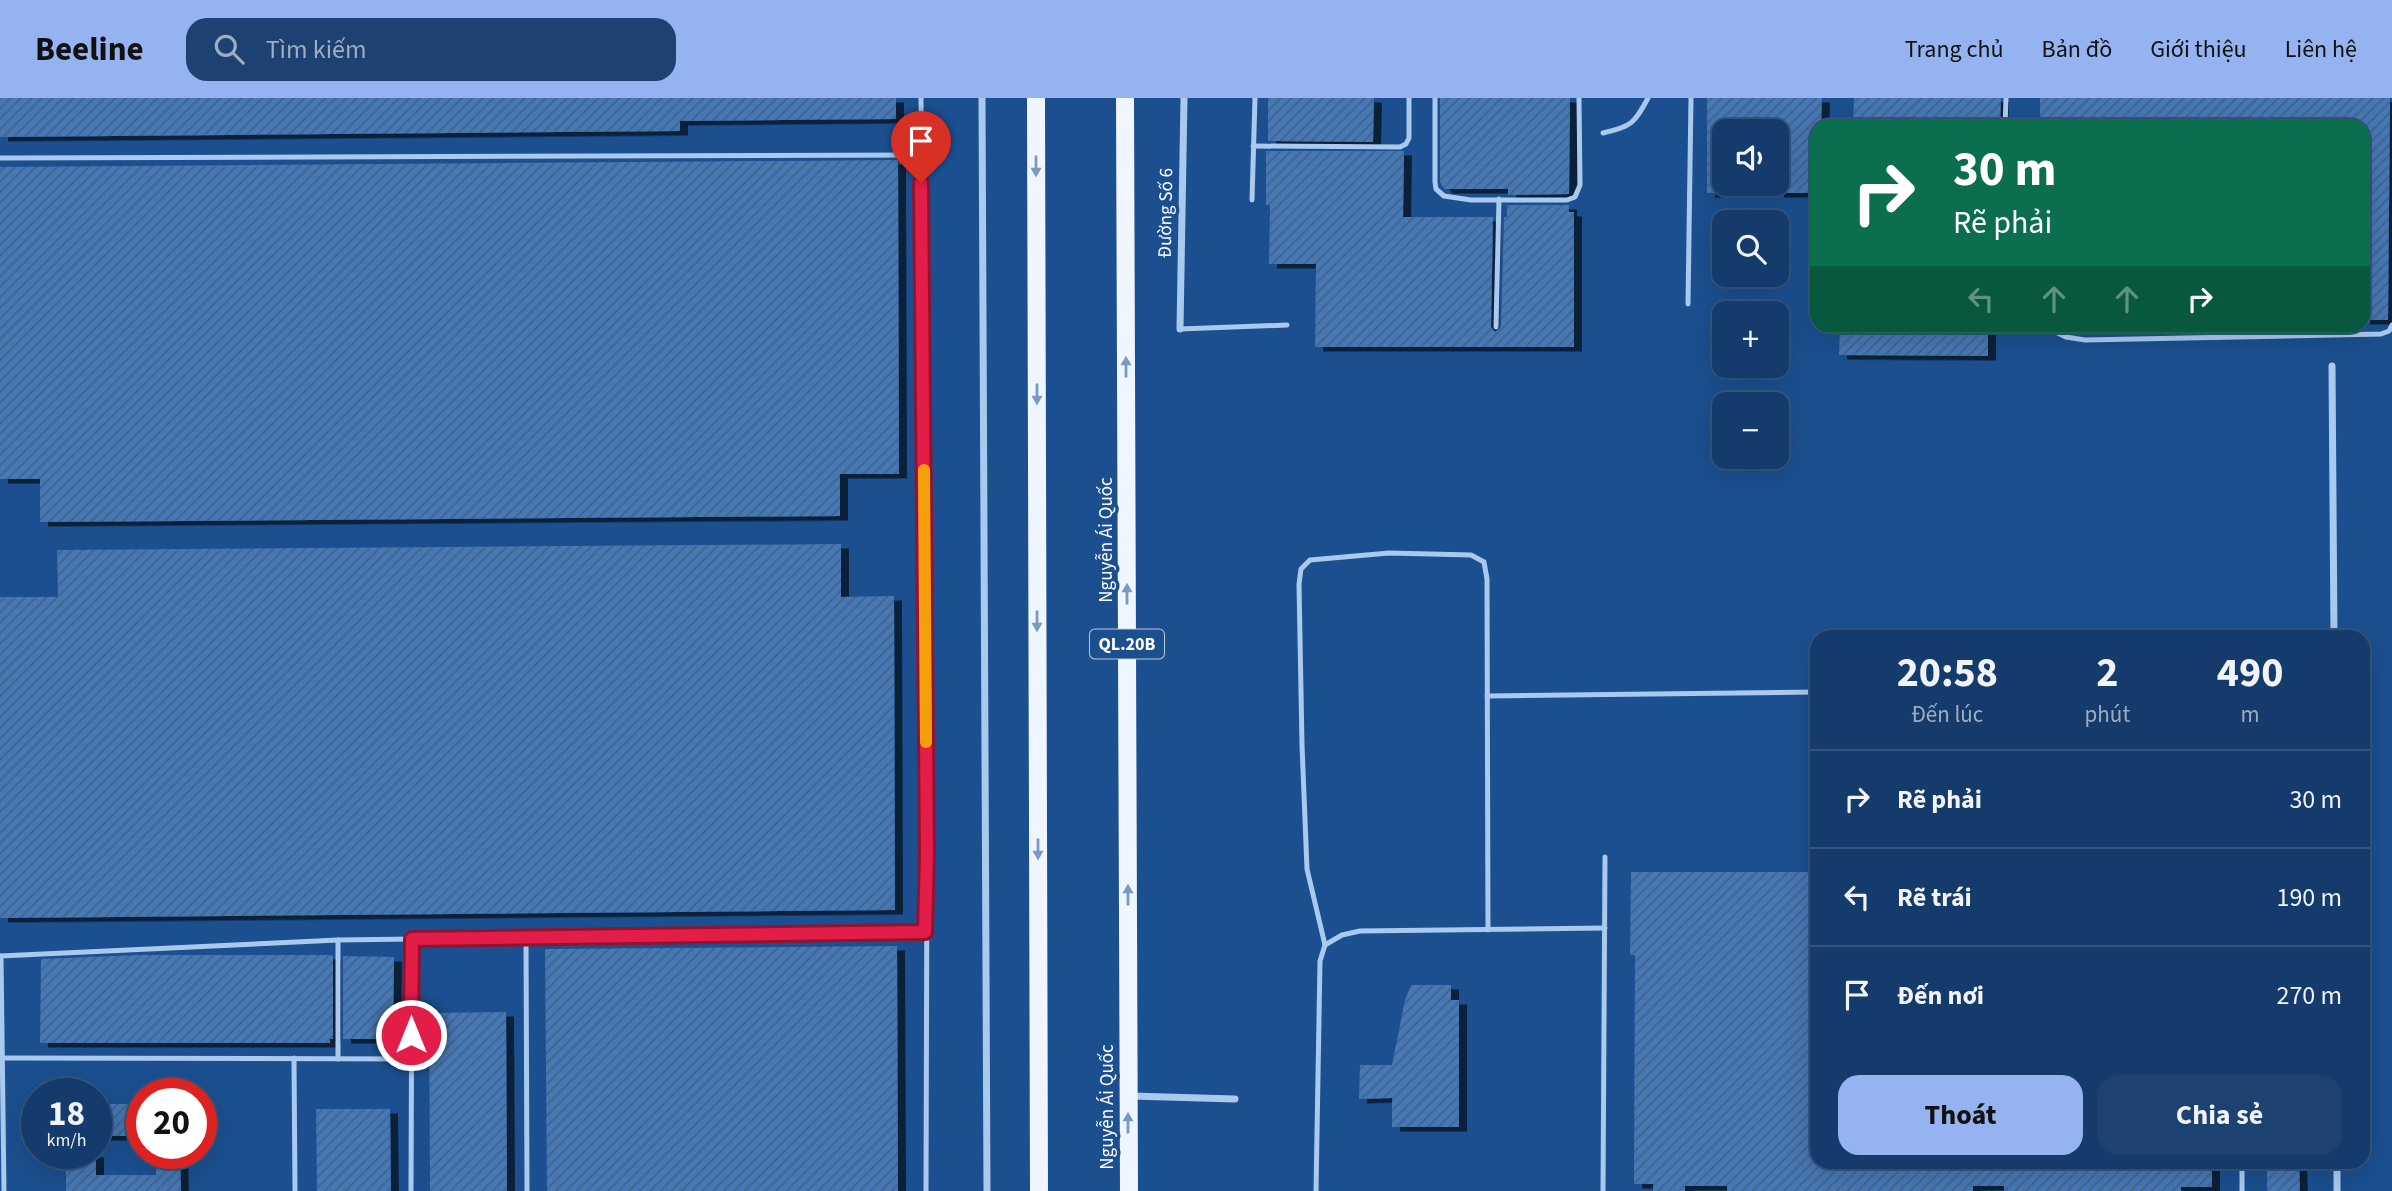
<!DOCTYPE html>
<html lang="vi">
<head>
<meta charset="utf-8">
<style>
  body { margin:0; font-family:"Source Sans 3",sans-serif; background:#1d4271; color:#f1f3f6; height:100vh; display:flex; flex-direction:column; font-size:26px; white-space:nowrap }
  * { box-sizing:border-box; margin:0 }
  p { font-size:23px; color:#9dadc1 }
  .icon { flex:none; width:38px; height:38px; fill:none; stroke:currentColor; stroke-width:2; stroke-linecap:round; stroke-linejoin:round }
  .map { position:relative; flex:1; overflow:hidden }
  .panel { position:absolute; left:1810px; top:532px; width:560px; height:539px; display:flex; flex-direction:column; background:#143b6b; border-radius:21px; box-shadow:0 7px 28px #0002,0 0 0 2px #33557e }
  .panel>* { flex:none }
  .banner { position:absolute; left:1810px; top:21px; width:560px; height:214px; border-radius:21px; box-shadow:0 7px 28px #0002,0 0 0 2px #33557e; background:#0b6e4f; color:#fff; overflow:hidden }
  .controls { position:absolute; left:1712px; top:21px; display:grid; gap:14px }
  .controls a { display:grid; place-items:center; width:77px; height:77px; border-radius:14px; background:#143b6b; box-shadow:0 7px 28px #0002,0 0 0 2px #33557e; font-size:35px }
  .speed { position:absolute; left:21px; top:980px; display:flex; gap:14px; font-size:35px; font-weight:700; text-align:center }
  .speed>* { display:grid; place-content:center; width:91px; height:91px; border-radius:50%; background:#143b6b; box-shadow:0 7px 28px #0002,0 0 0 2px #33557e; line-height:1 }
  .speed small { font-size:18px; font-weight:400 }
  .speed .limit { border:10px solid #d22; background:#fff; color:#111 }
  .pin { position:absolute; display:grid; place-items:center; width:60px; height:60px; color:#fff; margin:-72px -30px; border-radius:50% 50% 50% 0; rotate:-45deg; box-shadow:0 0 7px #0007 }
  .pin .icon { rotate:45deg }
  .me { position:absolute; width:77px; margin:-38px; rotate:0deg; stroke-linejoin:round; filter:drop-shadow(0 0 5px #0008) }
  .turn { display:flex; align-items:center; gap:24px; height:147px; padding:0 28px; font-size:32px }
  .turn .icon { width:91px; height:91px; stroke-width:2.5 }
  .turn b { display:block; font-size:49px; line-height:60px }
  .lanes { display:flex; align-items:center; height:66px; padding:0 28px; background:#0003; justify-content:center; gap:35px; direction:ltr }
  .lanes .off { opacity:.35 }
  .eta { display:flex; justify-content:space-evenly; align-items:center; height:119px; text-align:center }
  .eta b { font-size:42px; font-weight:700; line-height:49px }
  .button { display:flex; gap:14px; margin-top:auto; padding:14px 28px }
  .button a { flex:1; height:80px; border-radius:21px; background:#95b2f1; color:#111; font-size:28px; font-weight:700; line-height:80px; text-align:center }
  .button a+a { background:#1d4271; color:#f1f3f6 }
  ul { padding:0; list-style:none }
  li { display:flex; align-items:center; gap:21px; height:98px; padding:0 28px; border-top:2px solid #33557e }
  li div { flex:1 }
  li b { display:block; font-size:26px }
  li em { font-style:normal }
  header { display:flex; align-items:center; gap:42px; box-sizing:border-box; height:98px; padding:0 35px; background:#95b2f1; color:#111 }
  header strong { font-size:33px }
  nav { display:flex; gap:38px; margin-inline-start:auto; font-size:24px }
  .search { width:490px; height:63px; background:#1d4271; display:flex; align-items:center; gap:18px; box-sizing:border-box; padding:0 24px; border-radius:21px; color:#9dadc1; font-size:26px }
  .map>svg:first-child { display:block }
</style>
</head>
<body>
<header>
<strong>Beeline</strong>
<div class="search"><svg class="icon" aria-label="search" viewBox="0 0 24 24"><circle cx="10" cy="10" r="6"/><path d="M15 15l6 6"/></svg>Tìm kiếm</div>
<nav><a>Trang chủ</a><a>Bản đồ</a><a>Giới thiệu</a><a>Liên hệ</a></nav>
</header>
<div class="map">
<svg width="2392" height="1093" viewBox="0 0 2392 1093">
  <defs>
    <pattern id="building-hatch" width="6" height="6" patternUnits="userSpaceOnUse" patternTransform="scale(1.75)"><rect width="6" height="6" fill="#4478b7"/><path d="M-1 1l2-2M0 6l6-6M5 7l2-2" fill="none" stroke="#486282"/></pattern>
    <filter id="shadow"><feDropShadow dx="8" dy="4.5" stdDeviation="0" flood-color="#0009"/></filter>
  </defs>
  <rect width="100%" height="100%" fill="#1b4f8f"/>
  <g fill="url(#building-hatch)" filter="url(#shadow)">
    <polygon points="0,0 896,0 896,21 680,23 680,33 0,39"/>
    <polygon points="1268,0 1374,0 1373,44 1268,43"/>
    <polygon points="1440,0 1570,0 1569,96 1508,97 1508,91 1444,91 1440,84"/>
    <polygon points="1707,0 1822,0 1821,28 1816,28 1816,95 1776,95 1776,33 1724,33 1724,95 1707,95"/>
    <polygon points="1854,0 2001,0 2000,28 1853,28"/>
    <polygon points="2040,0 2390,0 2388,222 2362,222 2362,28 2040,28"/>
    <polygon points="1266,53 1404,53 1403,119 1493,119 1491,229 1495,234 1501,229 1504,119 1507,119 1507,107 1569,107 1569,114 1574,114 1574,249 1315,249 1316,166 1269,166 1270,107 1266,107"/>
    <polygon points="898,62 899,376 840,376 840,418 40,424 40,381 0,381 0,69"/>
    <polygon points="1840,228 1988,228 1988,258 1839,257"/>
    <polygon points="841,446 841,499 894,498 895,812 0,820 0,499 58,499 57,452"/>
    <polygon points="1631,774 1816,774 1816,1064 2212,1064 2212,1089 2181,1089 2181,1093 2004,1093 2004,1088 1973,1088 1973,1093 1727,1093 1727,1088 1685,1088 1685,1093 1653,1093 1653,1086 1634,1086 1635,857 1630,857"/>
    <polygon points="897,848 898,1093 547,1093 545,851"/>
    <polygon points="139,857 331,857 333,858 333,941 330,941 330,945 40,945 41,861"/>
    <polygon points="343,858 394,859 393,941 343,941"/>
    <polygon points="1411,887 1451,887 1451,902 1459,902 1459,1029 1392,1029 1392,1000 1359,1001 1360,967 1392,967 1405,902"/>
    <polygon points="506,914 507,1093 430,1093 429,915"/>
    <rect x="96" y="1006" width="46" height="32"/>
    <polygon points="316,1011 390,1011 391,1093 317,1093"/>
    <polygon points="66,1055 96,1055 96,1077 156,1077 156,1055 180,1055 181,1093 66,1093"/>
    <polygon points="2267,1064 2299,1064 2300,1093 2267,1093"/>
  </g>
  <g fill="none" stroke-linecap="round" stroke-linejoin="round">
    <g stroke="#a9c9ee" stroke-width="5">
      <polyline points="921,0 927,756 926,1093"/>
      <polyline points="1435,0 1435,84 1436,91 1444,98 1471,102 1567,102 1575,99 1580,87 1579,0"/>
      <polyline points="2005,28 2006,0"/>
      <path d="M1603,35C1632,28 1634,26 1648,0"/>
      <polyline points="1253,48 1400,49 1406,46 1409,40 1409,0"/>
      <polyline points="0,60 921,57"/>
      <polyline points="1252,102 1255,0"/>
      <polyline points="1688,206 1691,0"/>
      <polyline points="1496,229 1499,101"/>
      <polyline points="2045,229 2066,239 2085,242 2381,236 2389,233 2392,227"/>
      <polyline points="1180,231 1287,227"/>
      <polyline points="1487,598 1816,594"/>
      <polyline points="526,839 527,1093"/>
      <polyline points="1325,847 1307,771 1302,647 1299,486 1301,471 1310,462 1389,455 1471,457 1484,464 1487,481 1488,832"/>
      <polyline points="0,858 338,842 925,834"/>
      <polyline points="1,858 4,1093"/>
      <polyline points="2,960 411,961"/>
      <polyline points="294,960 295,1093"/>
      <polyline points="338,961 338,842"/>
      <polyline points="2242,1064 2242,1093"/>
      <polyline points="411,1093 412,841"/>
      <polyline points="1316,1093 1320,863 1325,847 1342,837 1360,833 1605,830"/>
      <polyline points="1603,1093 1605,759"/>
    </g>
    <g stroke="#a9c9ee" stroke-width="7">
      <polyline points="982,0 987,1093"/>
      <polyline points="1180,231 1184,0"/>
      <polyline points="2332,268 2334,539"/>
      <polyline points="1131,998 1235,1001"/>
      <polyline points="2337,1093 2337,1064"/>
    </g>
    <g stroke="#f0f6ff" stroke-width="18">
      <polyline points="1036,0 1039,1093"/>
      <polyline points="1125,0 1129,1093"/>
    </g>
  </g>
  <defs><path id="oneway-solid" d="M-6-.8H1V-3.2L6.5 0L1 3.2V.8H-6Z" transform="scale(1.75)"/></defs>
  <g fill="#7b9ac1">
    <use href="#oneway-solid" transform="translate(1036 68) rotate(90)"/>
    <use href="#oneway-solid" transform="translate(1126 269) rotate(-90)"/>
    <use href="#oneway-solid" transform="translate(1037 296) rotate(90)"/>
    <use href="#oneway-solid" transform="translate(1127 496) rotate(-90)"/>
    <use href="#oneway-solid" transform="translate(1037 523) rotate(90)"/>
    <use href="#oneway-solid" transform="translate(1038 751) rotate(90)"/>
    <use href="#oneway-solid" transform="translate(1128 797) rotate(-90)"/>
    <use href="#oneway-solid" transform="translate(1128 1025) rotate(-90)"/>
  </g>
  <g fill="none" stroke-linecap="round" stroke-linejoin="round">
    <defs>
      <polyline id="route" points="411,937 412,841 925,834 927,756 921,85"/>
    </defs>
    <use href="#route" stroke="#92132f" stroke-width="18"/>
    <use href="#route" stroke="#e11d48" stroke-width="12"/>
    <polyline stroke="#f59e0b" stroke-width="12" points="924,372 926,644"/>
  </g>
  <g text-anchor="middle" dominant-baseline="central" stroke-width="7" stroke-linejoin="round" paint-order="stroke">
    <rect fill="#1b4f8f" stroke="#bbcadd" stroke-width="2" x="1090" y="531.5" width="74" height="29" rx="5"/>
    <g font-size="18" font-weight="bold" fill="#fff">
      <text x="1127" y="546">QL.20B</text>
    </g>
    <g font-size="19" fill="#fff" stroke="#1b4f8f">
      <text transform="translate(1166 115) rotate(-89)">Đường Số 6</text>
      <text transform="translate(1106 442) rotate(-90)">Nguyễn Ái Quốc</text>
      <text transform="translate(1107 1009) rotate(-90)">Nguyễn Ái Quốc</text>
    </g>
  </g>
</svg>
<div class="controls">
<a><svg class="icon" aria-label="sound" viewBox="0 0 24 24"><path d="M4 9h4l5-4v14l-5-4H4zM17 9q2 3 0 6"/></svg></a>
<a><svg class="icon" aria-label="search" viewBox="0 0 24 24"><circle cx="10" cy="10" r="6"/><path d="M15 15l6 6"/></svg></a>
<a>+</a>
<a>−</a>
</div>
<div class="speed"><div>18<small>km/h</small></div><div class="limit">20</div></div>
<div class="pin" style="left:921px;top:85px;background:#d93025"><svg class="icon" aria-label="arrive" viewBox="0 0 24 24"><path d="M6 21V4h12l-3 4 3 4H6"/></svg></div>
<svg class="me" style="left:411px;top:937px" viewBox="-20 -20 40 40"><circle r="17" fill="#e11d48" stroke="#fff" stroke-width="3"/><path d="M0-11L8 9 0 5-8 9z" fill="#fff"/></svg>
<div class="banner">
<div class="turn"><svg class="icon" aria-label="right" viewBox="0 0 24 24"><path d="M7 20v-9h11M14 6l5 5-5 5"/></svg><div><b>30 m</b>Rẽ phải</div></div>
<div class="lanes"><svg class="icon off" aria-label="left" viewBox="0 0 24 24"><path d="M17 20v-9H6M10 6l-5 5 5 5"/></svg><svg class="icon off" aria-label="ahead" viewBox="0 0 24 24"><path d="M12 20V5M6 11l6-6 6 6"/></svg><svg class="icon off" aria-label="ahead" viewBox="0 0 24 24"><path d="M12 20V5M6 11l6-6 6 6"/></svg><svg class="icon" aria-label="right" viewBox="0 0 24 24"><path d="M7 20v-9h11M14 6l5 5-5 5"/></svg></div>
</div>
<section class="panel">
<div class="eta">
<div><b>20:58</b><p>Đến lúc</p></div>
<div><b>2</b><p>phút</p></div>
<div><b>490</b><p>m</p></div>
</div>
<ul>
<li><svg class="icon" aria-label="right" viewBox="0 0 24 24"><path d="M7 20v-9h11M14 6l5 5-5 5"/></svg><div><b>Rẽ phải</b></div><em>30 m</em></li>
<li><svg class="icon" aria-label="left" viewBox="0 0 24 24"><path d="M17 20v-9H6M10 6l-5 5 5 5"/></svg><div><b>Rẽ trái</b></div><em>190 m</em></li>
<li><svg class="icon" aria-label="arrive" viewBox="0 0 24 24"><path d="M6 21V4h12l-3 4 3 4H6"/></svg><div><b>Đến nơi</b></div><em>270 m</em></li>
</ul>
<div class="button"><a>Thoát</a><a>Chia sẻ</a></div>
</section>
</div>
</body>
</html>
